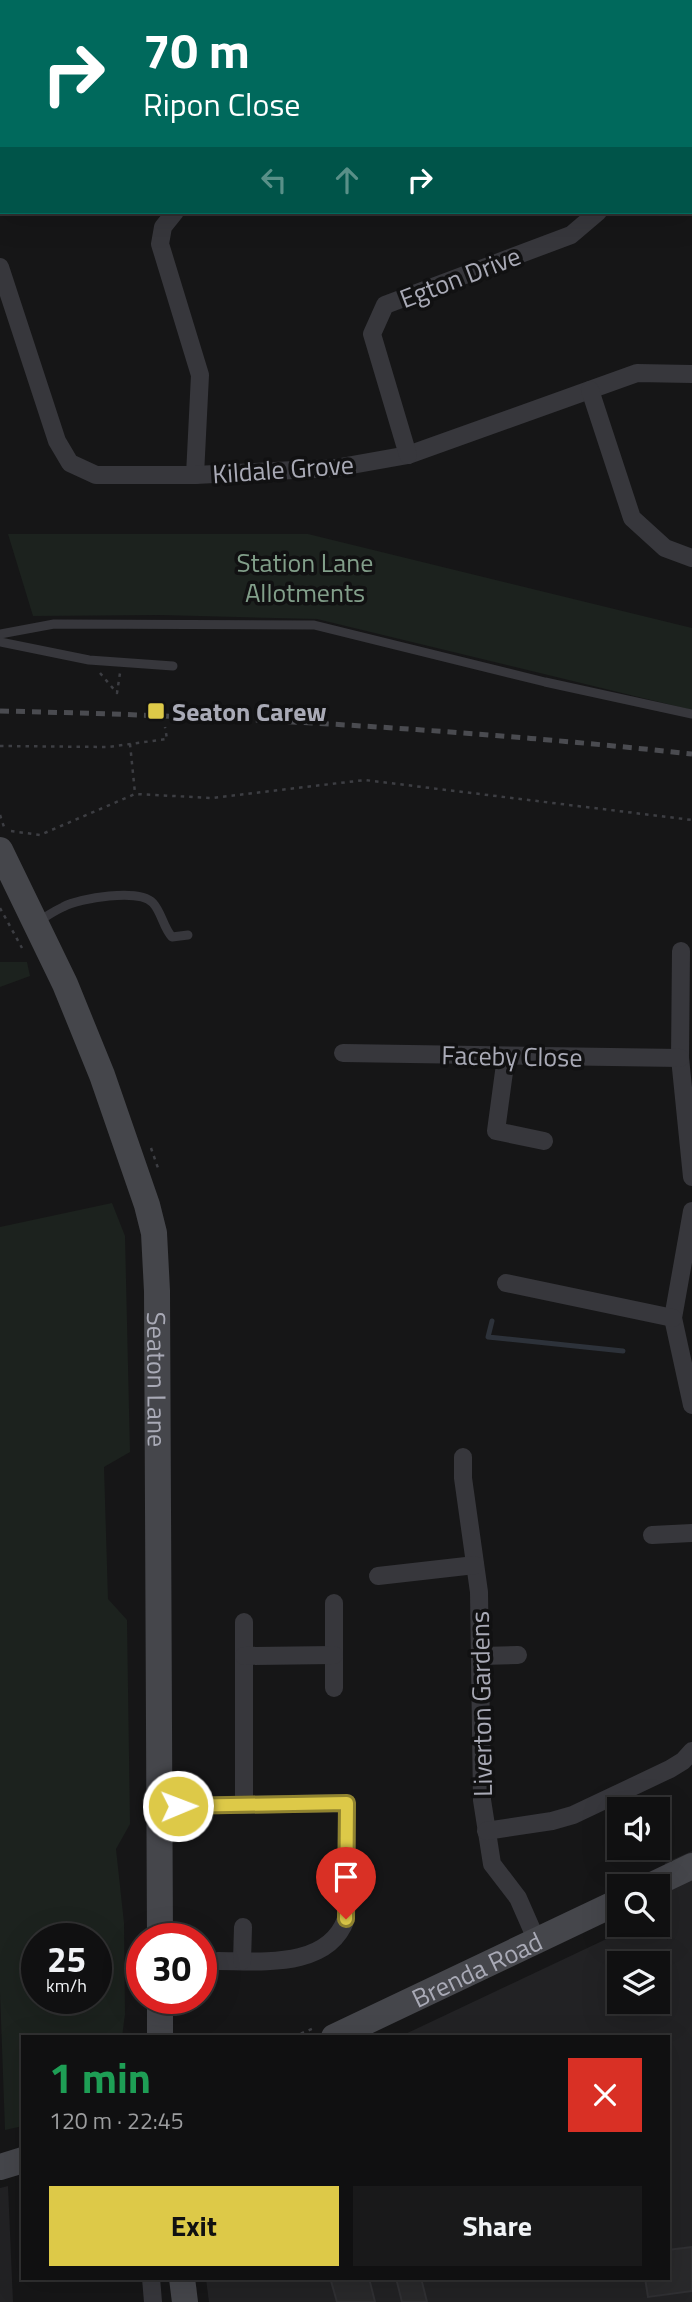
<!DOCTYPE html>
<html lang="en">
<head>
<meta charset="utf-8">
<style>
  body { margin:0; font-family:"Titillium Web",sans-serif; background:#19191a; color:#f1f3f6; height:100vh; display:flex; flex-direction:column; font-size:26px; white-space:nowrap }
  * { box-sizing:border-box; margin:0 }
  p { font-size:23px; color:#9c9d9f }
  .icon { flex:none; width:38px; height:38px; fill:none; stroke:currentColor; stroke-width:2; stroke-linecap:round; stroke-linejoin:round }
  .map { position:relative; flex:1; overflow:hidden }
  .details { position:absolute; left:21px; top:2035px; width:649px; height:245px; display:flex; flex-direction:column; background:#101011; border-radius:0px; box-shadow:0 7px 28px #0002,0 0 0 2px #303031 }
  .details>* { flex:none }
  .guide { position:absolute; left:0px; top:0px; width:693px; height:214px; box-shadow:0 7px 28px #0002,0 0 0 2px #303031; background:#00695c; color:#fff; overflow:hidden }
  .tools { position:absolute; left:607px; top:1797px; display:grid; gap:14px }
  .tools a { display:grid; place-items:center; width:63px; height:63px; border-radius:0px; background:#101011; box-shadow:0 7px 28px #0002,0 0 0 2px #303031; font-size:35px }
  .speed { position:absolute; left:21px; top:1923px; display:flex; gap:14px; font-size:35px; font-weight:700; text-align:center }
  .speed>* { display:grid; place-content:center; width:91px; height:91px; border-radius:50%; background:#101011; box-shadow:0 7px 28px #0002,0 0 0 2px #303031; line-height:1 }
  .speed small { font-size:18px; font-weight:400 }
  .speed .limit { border:10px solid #d22; background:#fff; color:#111 }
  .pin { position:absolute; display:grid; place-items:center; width:60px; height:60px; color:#fff; margin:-72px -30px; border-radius:50% 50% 50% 0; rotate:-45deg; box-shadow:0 0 7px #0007 }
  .pin .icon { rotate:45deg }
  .me { position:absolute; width:77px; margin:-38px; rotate:89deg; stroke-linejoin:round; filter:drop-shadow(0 0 5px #0008) }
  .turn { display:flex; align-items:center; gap:24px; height:147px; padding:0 28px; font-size:32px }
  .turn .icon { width:91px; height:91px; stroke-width:2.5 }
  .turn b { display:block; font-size:49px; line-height:60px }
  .lanes { display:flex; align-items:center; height:66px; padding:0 28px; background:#0003; justify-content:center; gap:35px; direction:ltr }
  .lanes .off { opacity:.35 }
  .round { display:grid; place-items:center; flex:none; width:74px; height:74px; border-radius:0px; background:#19191a }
  .head { display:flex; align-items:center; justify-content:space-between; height:119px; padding:0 28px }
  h1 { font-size:42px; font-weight:700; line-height:52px; color:#1e9e55 }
  .action { display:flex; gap:14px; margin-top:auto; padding:14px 28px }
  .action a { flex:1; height:80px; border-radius:0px; background:#ddc948; color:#111; font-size:28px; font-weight:700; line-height:80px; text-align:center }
  .action a+a { background:#19191a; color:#f1f3f6 }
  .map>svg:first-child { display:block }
</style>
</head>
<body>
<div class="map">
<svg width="692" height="2302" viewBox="0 0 692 2302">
  <rect width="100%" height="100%" fill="#161617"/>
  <g fill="#222224" fill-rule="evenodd">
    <path d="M692,1851V2302H209L206,2279L668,2278V2037H399L636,1925H658V1915L668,1940L665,1863ZM620,1964H658V2002H620Z"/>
    <polygon points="8,2186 13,2302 0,2302 0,2188"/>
  </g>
  <g fill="#1c221e" fill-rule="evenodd">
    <polygon points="8,534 308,534 692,628 692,710 317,619 161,615 33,616"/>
    <polygon points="0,962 27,962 30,976 0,987"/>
    <path d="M112,1203L125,1236L130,1452L104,1467L108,1599L127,1620L130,1824L116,1849L124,1923L125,2014L122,2037H23V2126L5,2130L0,1992V1227ZM37,1939H96V1998H37Z"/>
  </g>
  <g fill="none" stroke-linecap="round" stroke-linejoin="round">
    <polyline stroke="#2d323a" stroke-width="5" points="492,1321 488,1337 623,1351"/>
  </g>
  <g fill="#29292b" stroke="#303033" stroke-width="2">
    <polygon points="692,2247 692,2291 648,2297 645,2278 668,2278 668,2250"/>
    <polygon points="339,2278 369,2278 375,2302 337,2302 331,2281"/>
    <polygon points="396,2278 421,2278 427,2302 402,2302"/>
  </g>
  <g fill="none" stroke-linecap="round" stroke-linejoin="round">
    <g stroke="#3d3e43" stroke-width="2.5" stroke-dasharray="3.5 5" stroke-linecap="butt">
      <polyline points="100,673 117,693 120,673"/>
      <polyline points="130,744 135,793"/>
      <polyline points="0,746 108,747 167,739 165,727"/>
      <polyline points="0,815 5,830"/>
      <polyline points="11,831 40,835 135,794 212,798 365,780 692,820"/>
      <polyline points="0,908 22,948"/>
      <polyline points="151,1148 158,1168"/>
      <polyline points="293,2037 314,2028"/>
    </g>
    <g stroke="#37373c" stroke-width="9">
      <polyline points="0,634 54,624 314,625 545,682 692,714"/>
      <polyline points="0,642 89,660 173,666"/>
      <path d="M39,921C47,916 54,911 63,907C80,898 139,888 153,903C162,913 163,927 172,937L188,935"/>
    </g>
    <g stroke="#37373c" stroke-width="18">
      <polyline points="518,0 519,2"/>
      <polyline points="223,2 225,0"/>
      <polyline points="691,11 692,11"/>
      <polyline points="0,98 2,97"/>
      <polyline points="691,199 692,199"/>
      <polyline points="175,212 163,227 160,244 200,375 195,475"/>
      <polyline points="0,267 57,441 70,463 96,475 195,475 335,468 408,455 637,373 692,374"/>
      <polyline points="590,390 632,518 665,548 692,558"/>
      <polyline points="408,455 372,334 385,305 571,235 598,212"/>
      <polyline points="681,951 680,1058 692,1177"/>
      <polyline points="343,1053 680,1058"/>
      <polyline points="506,1057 496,1131 544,1141"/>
      <polyline points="692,1211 673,1318 692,1405"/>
      <polyline points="506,1283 673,1318"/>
      <polyline points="463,1457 463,1478 479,1592 482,1800 492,1864 518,1898 536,1939"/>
      <polyline points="652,1535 692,1533"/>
      <polyline points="378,1576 475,1565"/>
      <polyline points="334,1603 334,1688"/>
      <polyline points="244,1622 244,1805"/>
      <polyline points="244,1656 334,1655"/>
      <polyline points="481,1656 518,1655"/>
      <path d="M160,1806L347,1803L346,1919C328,1969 261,1961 218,1961"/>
      <polyline points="486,1831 552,1821 573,1815 670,1769 683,1761 692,1751"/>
      <polyline points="242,1961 243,1927"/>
      <polyline points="151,2278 153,2302"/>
    </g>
    <g stroke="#45464b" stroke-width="26">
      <path id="s1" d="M0,850L65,984L102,1075L147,1205L154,1233L157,1291L160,1939"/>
      <polyline points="650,1886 692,1866"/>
      <polyline points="160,1998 160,2037"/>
      <path id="s2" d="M334,2037L620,1901"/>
      <polyline points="0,2167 23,2160"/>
      <polyline points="182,2278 185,2302"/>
    </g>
    <path stroke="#4a4b50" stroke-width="5" stroke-dasharray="9 7" stroke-linecap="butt" d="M0,711C231,716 462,729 692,754"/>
  </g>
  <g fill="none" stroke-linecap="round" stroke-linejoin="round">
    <defs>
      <polyline id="route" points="178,1806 347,1803 346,1919"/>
    </defs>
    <use href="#route" stroke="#90832f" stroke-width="18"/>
    <use href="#route" stroke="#ddc948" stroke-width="12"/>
  </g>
  <rect fill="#ddc948" stroke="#111112" stroke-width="2.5" x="147" y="702" width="18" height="18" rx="3.5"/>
  <g text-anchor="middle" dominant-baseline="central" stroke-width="7" stroke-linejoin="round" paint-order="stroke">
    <g font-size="26" fill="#a9aab6" stroke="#111112">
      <text transform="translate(460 277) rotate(-21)">Egton Drive</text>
      <text transform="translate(283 469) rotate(-4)">Kildale Grove</text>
      <text transform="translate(512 1056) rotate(1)">Faceby Close</text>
      <text stroke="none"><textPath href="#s1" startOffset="560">Seaton Lane</textPath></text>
      <text transform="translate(481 1704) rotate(-91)">Liverton Gardens</text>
      <text stroke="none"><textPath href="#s2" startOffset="158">Brenda Road</textPath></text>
    </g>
    <g font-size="26" fill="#829f8a" stroke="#111112">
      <text x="305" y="562">Station Lane<tspan x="305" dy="30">Allotments</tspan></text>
    </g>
    <g font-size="26" font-weight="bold" fill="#a9aab6" stroke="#111112" text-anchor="start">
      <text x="172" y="711">Seaton Carew</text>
    </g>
  </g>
</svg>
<div class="tools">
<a><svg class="icon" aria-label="sound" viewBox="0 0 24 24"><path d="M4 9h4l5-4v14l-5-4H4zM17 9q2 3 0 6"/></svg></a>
<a><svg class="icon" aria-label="search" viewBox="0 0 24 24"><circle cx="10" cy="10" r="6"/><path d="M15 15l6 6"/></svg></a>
<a><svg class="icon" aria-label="layers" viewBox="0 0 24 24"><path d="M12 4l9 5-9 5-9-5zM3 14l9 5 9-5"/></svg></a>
</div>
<div class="speed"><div>25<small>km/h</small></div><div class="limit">30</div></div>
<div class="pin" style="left:346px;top:1919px;background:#d93025"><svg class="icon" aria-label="arrive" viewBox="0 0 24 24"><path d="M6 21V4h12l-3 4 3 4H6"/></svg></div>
<svg class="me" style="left:178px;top:1806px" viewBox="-20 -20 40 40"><circle r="17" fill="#ddc948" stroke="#fff" stroke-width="3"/><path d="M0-11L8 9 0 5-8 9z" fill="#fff"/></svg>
<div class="guide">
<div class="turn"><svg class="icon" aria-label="right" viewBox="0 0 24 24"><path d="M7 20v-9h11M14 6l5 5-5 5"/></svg><div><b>70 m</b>Ripon Close</div></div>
<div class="lanes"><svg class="icon off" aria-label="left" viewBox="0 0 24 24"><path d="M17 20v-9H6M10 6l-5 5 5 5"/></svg><svg class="icon off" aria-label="ahead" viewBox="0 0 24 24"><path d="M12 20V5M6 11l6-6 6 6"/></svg><svg class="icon" aria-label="right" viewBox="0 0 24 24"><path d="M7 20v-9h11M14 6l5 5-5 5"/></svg></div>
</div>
<section class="details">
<div class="head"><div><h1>1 min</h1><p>120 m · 22:45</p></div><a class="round" style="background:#d93025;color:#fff"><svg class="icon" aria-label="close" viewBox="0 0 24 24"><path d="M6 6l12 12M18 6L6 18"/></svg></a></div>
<div class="action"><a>Exit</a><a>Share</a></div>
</section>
</div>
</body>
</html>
